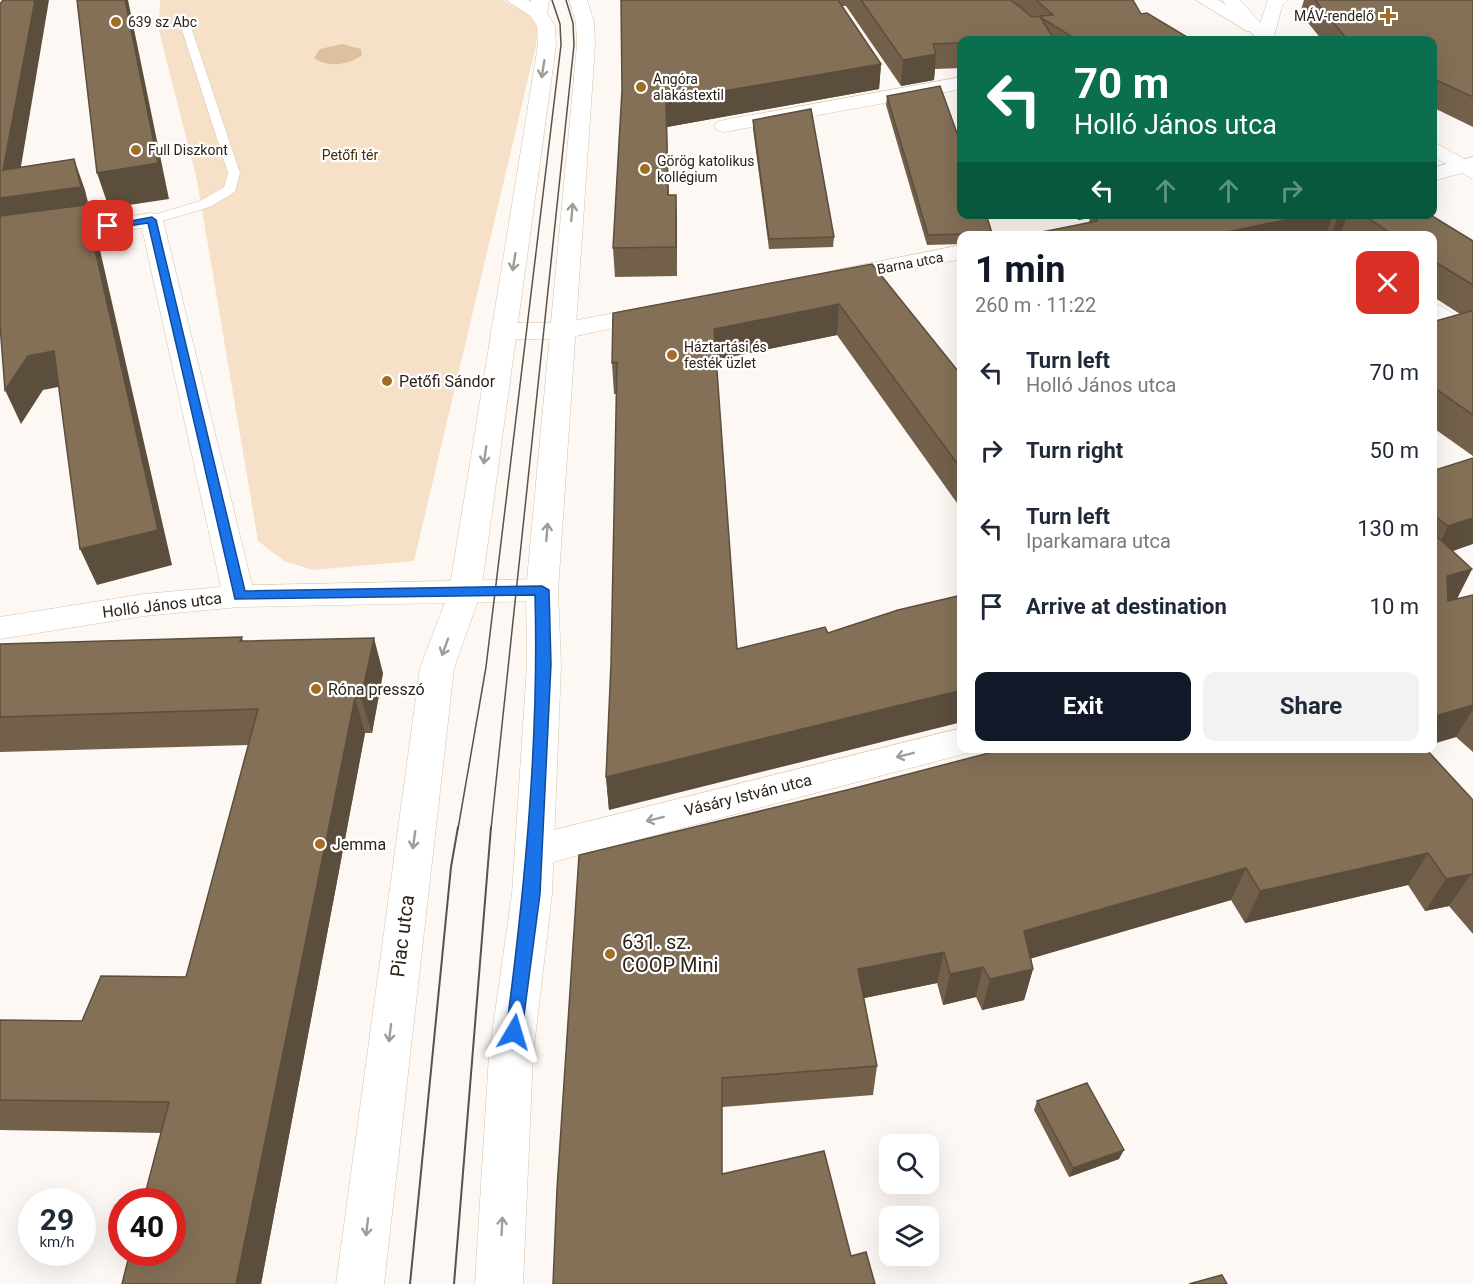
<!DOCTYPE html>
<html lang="en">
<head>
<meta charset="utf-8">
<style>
  body { margin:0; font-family:Roboto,sans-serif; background:#f2f2f3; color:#1f2937; height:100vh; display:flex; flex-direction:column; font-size:22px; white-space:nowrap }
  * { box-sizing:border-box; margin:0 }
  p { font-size:20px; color:#747a83 }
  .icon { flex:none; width:33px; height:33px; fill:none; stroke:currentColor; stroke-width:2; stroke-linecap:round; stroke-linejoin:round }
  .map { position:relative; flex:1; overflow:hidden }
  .drawer { position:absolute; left:957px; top:231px; width:480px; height:522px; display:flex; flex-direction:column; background:#fff; border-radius:12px; box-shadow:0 6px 24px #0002 }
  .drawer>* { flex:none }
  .guide { position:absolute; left:957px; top:36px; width:480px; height:183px; border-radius:12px; box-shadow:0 6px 24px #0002; background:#0b6e4f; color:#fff; overflow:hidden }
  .buttons { position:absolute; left:879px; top:1134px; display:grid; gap:12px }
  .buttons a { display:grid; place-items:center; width:60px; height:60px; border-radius:12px; background:#fff; box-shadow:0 6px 24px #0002; font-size:30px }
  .speed { position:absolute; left:18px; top:1188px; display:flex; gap:12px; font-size:30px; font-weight:700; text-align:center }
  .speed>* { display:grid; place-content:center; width:78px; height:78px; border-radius:50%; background:#fff; box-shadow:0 6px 24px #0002; line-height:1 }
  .speed small { font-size:15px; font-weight:400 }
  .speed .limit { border:9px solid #d22; background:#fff; color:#111 }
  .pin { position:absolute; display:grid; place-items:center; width:51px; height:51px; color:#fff; margin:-26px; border-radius:12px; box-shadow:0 3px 9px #0006 }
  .me { position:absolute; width:66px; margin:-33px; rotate:7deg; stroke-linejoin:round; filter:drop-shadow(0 0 4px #0008) }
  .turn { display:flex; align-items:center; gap:21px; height:126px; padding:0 18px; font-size:27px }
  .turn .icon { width:78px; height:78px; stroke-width:2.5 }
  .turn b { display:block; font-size:42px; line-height:51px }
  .lanes { display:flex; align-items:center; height:57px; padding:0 18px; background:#0003; justify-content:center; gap:30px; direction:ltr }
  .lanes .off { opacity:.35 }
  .round { display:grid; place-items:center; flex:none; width:63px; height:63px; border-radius:12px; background:#f2f2f3 }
  .headline { display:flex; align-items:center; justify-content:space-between; height:102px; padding:0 18px }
  h1 { font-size:36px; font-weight:700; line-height:45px; color:#111827 }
  .primary-button { display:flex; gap:12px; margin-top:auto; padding:12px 18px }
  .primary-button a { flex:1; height:69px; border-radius:12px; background:#111827; color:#fff; font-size:24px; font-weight:700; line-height:69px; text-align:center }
  .primary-button a+a { background:#f2f2f3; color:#1f2937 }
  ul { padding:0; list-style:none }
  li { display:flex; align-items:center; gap:18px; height:78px; padding:0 18px }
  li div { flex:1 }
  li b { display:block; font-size:22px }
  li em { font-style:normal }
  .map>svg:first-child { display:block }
</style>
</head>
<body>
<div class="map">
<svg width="1473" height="1284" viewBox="0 0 1473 1284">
  <rect width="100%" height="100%" fill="#fdf8f3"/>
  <polygon fill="#f6e0c7" points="160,0 502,0 527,14 538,26 536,45 414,561 313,570 284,561 258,541 197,180 159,31"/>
  <path fill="#ddc19f" d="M342,44L361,49L362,55C350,65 327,68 314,58L320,49Z"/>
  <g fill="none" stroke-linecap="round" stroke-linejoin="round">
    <defs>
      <polygon id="service" points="182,25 191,27 240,173 235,192 210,207 152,224 147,223 147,217 200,201 224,187 228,173 181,27"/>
      <g id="minor">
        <polygon points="962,77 962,89 724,132 717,130 714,126 717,122 724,120"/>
        <polygon points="1473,157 1473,170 1432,181 1432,168"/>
        <polygon points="152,213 160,215 163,220 252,585 542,579 553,582 558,590 553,598 542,601 239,607 144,616 0,639 0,617 144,594 221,587 142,228 0,248 0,234"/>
        <polygon points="962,245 962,259 831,285 823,283 819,278 823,273 831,271"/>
        <polygon points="1432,304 1441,306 1473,326 1473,345 1464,342 1432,322"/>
        <polygon points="657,305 666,307 669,312 666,317 562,339 503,339 494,336 490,331 494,326 503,323 562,323"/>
        <polygon points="962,728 962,748 976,748 975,751 534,867 521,862 515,851 521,840 534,835"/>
      </g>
      <g id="tertiary">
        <polygon points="531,0 549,0 547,13 555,26 556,45 481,592 454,668 384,1284 336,1284 420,668 449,592 538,45 537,26 529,13"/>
        <polygon points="569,0 587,0 594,22 595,45 558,590 561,665 552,894 533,1055 523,1284 475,1284 489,1055 512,894 527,665 526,590 577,45 576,22"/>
        <polygon points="1222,0 1240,0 1276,40 1258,40"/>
        <polygon points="1432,141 1473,164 1473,179 1432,156"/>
      </g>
      <g id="primary">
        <polygon points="506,0 528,0 547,13 544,17 532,17"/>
        <polygon points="1196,0 1218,0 1260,24 1268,0 1288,0 1282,6 1273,40 1257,40 1258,31 1247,31"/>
      </g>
    </defs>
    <use href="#service" stroke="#d7c1a6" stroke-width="1"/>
    <use href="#minor" stroke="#d7c1a6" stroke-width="1"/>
    <use href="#tertiary" stroke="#d7c1a6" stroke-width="1"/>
    <use href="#primary" stroke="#d7c1a6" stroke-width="1"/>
    <use href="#service" fill="#fff" fill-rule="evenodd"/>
    <use href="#minor" fill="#fff" fill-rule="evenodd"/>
    <use href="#tertiary" fill="#fff" fill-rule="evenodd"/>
    <use href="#primary" fill="#fff" fill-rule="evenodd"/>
    <g stroke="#5a5249" stroke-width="1.5">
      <polyline points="458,829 486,667 561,45 560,24 552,0"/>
      <polyline points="491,829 574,45 573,23 566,0"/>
    </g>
    <g stroke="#5a5249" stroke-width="2">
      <polyline points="410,1284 451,867 458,827"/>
      <polyline points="454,1284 491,827"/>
    </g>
  </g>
  <g fill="#72604b">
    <polygon points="621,0 1133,0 1141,14 1192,40 962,40 962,68 935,69 934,80 901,86 846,6 842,6 881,64 879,89 667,127 669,195 676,195 677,276 615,277 613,248 622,90"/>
    <polygon points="1304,0 1473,0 1473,127 1432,107 1432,40 1322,40 1300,13"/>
    <polygon points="887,96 992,233 992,236 962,236 962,244 927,245 886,105"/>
    <polygon points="753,120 834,237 833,247 769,249 753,129"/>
    <polygon points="1075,214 1429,214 1473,241 1473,456 1432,427 1432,322 1460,314 1432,296 1432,236 1329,236 1326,233 1089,222 1090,218 1078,220"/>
    <polygon points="872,264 962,376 962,510 837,335 716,360 609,810 606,777 611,664 617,394 614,394 612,363"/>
    <polygon points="1473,458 1453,551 1472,569 1457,599 1473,595 1473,752 1456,737 1432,744 1432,471"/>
    <polygon points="242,637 243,641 383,673 372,733 365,733 261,1284 122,1284 161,1133 0,1130 0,1020 82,1021 186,977 249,745 0,752 0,644"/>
    <polygon points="851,789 1473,800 1473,934 1449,906 1425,911 1408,885 1245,923 1231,900 1031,958 1033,969 1024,1000 982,1010 976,997 943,1005 937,983 864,998 877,1066 873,1095 722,1107 722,1174 851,1256 875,1284 553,1284"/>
    <polygon points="1037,1101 1119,1159 1069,1177 1034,1110"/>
  </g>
  <g fill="#5c4e3d">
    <polygon points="35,0 49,0 16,196 74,159 85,190 92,219 90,219 97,237 172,565 97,585 80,549 158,530 0,232 0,198 3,170"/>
    <polygon points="125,0 128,0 169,199 109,208 97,173"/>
    <polygon points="936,54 934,80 901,86 903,60"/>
    <polygon points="881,64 879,89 667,127 666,101"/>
    <polygon points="676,195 677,223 677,276 676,247"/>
    <polygon points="1079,214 1091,214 1090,218 1078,220"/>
    <polygon points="1312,214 1333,214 1326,236 1209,236"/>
    <polygon points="1339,214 1348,214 1340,235 1331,236"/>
    <polygon points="839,304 837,335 714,360 714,329"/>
    <polygon points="54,351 68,385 43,390 21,424 5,390 28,356"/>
    <polygon points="1473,518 1473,544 1433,558 1448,526"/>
    <polygon points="1472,569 1455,602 1432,608 1447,576"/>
    <polygon points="374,638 383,673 372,733 361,698"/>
    <polygon points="962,690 962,722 609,810 606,777"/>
    <polygon points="355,698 365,733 261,1284 236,1284"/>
    <polygon points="1473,705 1473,709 1456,737 1432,744 1432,717"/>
    <polygon points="1428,853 1408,885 1245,923 1260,891"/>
    <polygon points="1246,868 1231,900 1016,963 1024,931"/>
    <polygon points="1471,874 1449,906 1425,911 1446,879"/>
    <polygon points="944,952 937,983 855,1000 858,969"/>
    <polygon points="983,967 976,997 943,1005 950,974"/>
    <polygon points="1033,969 1024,1000 982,1010 990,979"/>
    <polygon points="1124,1150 1119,1159 1069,1177 1073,1168"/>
  </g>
  <g fill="#847057" stroke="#5c4e3d" stroke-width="1.5">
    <polygon points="3,0 35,0 3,170 74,159 81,187 0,198 0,4"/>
    <polygon points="77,0 125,0 158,163 97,173"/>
    <polygon points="621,0 838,0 881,64 666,101 668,195 676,195 676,247 613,248 622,90"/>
    <polygon points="861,0 1011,0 1032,17 1053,15 1036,0 1133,0 1141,14 1147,13 1192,40 1077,40 1040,17 1055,40 962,40 962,43 933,44 936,54 903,60"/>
    <polygon points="1315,0 1473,0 1473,97 1432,78 1432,40 1352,40 1346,38"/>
    <polygon points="940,86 962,147 962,214 986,214 992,233 928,235 887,96"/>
    <polygon points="811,109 834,237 769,239 753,120"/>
    <polygon points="85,205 158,530 80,549 54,351 28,356 5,390 0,325 0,216"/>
    <polygon points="1094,214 1312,214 1209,236 1022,236 1097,221"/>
    <polygon points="1362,214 1429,214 1473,241 1473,285 1432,260 1432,236 1395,236"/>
    <polygon points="872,264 962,376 962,470 839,304 714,329 737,649 825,627 828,633 898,610 962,595 962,690 606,777 611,664 617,362 612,363 613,313"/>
    <polygon points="1471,311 1473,312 1473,415 1432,386 1432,322"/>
    <polygon points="1473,458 1473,518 1448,526 1432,514 1432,471"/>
    <polygon points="1432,532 1472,569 1447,576 1448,601 1473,595 1473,705 1432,717"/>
    <polygon points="242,637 240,641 374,638 361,698 355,698 236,1284 122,1284 130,1252 172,1252 172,1202 143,1202 169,1102 0,1100 0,1020 82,1021 101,976 186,977 258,709 0,717 0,644"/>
    <polygon points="1008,748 1425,748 1473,800 1473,876 1471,874 1446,879 1428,853 1260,891 1246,868 1024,931 1033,969 990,979 983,967 950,974 944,952 858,969 877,1066 722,1078 722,1174 824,1151 851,1256 866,1252 875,1284 553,1284 557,1189 579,855 851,789"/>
    <polygon points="1087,1083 1124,1150 1073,1168 1037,1101"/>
    <polygon points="1222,1275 1227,1284 1189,1284"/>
  </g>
  <defs><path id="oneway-shaft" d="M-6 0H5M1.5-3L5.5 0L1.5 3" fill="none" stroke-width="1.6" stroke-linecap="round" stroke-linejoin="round" transform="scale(1.5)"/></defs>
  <g stroke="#a09c98">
    <use href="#oneway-shaft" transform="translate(543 69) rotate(99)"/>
    <use href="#oneway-shaft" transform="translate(572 212) rotate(-85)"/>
    <use href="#oneway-shaft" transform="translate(514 262) rotate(99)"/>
    <use href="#oneway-shaft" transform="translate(485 455) rotate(98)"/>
    <use href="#oneway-shaft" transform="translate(547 532) rotate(-85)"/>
    <use href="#oneway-shaft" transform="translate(445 647) rotate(110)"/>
    <use href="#oneway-shaft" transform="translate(905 755) rotate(166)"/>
    <use href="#oneway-shaft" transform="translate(655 819) rotate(166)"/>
    <use href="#oneway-shaft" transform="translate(414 840) rotate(98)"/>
    <use href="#oneway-shaft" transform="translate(390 1033) rotate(97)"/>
    <use href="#oneway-shaft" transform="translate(502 1226) rotate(-87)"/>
    <use href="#oneway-shaft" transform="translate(367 1227) rotate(97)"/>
  </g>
  <path fill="#1a73e8" stroke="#114b97" stroke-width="1.5" d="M152,217L156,220L245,591L542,586L549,590L551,664L540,894L521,1038L514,1040L508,1038L506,1032C525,887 539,741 535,595L235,599L148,223L108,229L104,226Z"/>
  <g fill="#a26e25" stroke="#fff" stroke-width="2">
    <path d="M1385 7h6v6h6v6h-6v6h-6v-6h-6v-6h6z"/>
    <circle cx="116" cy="22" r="6"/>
    <circle cx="641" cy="87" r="6"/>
    <circle cx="136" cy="150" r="6"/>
    <circle cx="645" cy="169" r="6"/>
    <circle cx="672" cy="355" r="6"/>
    <circle cx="387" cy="381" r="6"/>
    <circle cx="316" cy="689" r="6"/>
    <circle cx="320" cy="844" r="6"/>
    <circle cx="610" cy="954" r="6"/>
  </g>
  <g text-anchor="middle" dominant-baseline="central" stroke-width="4.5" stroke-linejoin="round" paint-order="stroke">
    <g font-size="14" fill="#2c2319" stroke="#fff" text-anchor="start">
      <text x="1374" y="16" text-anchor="end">MÁV-rendelő</text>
      <text x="128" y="22">639 sz Abc</text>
      <text x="653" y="79">Angóra<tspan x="653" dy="16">alakástextil</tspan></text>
      <text x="148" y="150">Full Diszkont</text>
      <text x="657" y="161">Görög katolikus<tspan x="657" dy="16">kollégium</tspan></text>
      <text x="684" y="347">Háztartási és<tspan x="684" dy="16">festék üzlet</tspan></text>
    </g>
    <g font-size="14" fill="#482c00" stroke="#fff">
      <text x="350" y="155">Petőfi tér</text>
    </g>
    <g font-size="14" fill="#2c2319" stroke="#fff">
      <text transform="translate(910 263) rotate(-11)">Barna utca</text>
    </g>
    <g font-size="16" fill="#2c2319" stroke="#fff" text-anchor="start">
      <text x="399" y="381">Petőfi Sándor</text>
      <text x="328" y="689">Róna presszó</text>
      <text x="332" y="844">Jemma</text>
    </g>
    <g font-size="16" fill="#2c2319" stroke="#fff">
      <text transform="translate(162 605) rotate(-7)">Holló János utca</text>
      <text transform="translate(748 795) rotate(-14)">Vásáry István utca</text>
    </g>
    <g font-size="20" fill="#2c2319" stroke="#fff">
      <text transform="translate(402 936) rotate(-83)">Piac utca</text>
    </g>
    <g font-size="20" fill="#2c2319" stroke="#fff" text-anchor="start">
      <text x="622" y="942">631. sz.<tspan x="622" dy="23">COOP Mini</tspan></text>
    </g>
  </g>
</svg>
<div class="buttons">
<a><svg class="icon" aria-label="search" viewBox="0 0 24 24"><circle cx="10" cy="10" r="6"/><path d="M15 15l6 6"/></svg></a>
<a><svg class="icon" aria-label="layers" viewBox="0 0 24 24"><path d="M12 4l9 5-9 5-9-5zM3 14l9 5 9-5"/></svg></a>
</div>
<div class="speed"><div>29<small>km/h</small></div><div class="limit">40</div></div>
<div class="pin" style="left:108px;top:226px;background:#d93025"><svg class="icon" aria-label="arrive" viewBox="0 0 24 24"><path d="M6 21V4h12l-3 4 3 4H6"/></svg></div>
<svg class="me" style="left:514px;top:1032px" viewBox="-20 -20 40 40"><path d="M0-17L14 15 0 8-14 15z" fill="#1a73e8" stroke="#fff" stroke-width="4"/></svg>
<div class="guide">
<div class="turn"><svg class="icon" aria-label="left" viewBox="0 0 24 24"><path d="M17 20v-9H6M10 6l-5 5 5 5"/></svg><div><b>70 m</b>Holló János utca</div></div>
<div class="lanes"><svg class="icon" aria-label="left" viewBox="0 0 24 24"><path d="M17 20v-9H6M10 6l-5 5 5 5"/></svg><svg class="icon off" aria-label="ahead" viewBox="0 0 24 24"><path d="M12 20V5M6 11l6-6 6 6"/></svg><svg class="icon off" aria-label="ahead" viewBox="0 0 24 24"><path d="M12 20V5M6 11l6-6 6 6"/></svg><svg class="icon off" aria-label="right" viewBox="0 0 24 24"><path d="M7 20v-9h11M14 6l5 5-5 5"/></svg></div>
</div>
<section class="drawer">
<div class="headline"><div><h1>1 min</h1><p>260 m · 11:22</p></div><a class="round" style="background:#d93025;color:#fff"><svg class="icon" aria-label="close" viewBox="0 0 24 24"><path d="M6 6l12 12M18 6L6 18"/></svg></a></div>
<ul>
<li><svg class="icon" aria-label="left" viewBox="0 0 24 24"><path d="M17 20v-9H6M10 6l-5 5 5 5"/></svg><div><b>Turn left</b><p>Holló János utca</p></div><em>70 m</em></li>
<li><svg class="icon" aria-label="right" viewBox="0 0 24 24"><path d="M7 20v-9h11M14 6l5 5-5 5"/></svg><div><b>Turn right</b></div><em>50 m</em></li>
<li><svg class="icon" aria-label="left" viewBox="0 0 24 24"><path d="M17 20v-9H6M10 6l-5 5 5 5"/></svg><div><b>Turn left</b><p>Iparkamara utca</p></div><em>130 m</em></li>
<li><svg class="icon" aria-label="arrive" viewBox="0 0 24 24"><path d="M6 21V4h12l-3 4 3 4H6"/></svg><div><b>Arrive at destination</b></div><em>10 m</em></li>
</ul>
<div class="primary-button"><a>Exit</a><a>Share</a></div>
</section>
</div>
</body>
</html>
